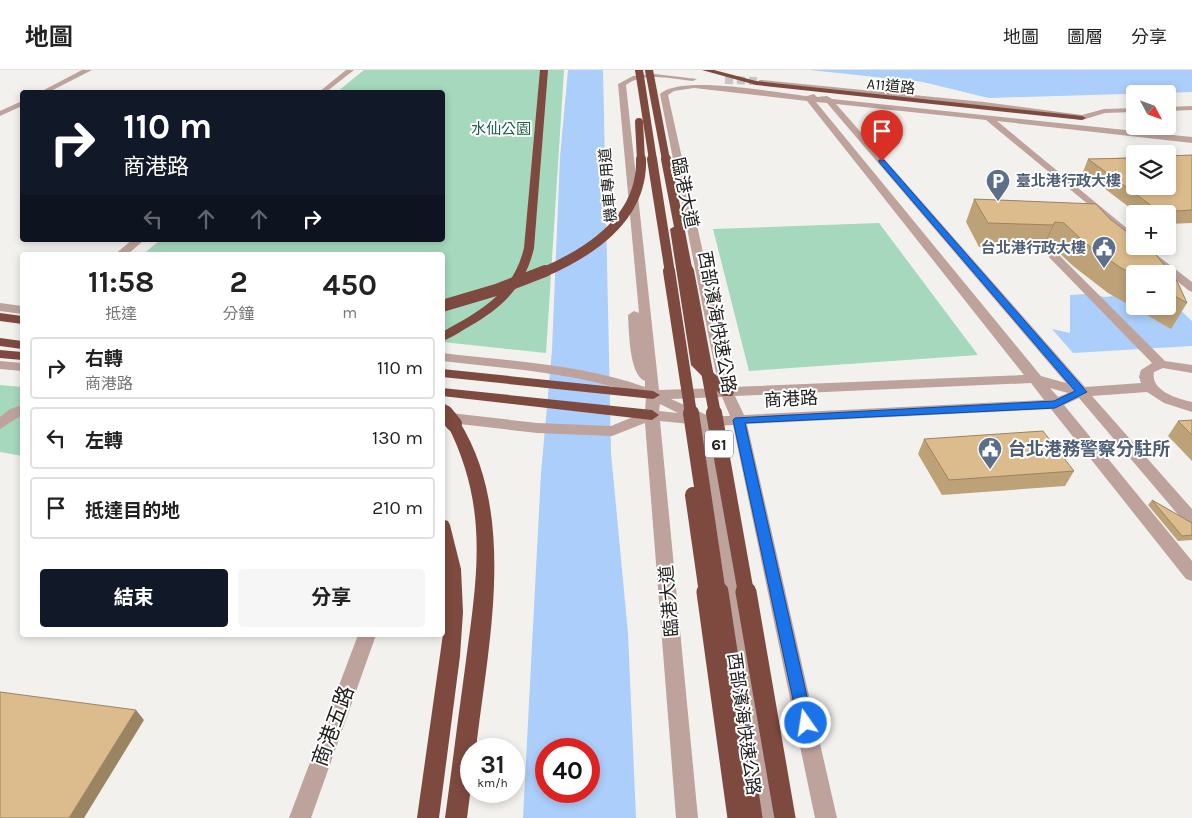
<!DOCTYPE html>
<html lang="zh-TW">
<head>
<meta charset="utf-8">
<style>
  body { margin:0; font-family:Karla,"Noto Sans TC",sans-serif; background:#f6f6f6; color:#222; height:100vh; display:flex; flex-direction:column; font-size:19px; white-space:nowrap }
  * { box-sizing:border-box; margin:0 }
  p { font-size:16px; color:#767676 }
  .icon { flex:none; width:28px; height:28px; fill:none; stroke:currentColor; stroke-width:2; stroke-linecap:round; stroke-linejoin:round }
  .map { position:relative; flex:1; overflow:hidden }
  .side { position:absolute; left:20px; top:182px; width:425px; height:385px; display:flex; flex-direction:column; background:#fff; border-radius:5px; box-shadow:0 2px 8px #0003 }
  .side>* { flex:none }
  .banner { position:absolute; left:20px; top:20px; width:425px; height:152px; border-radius:5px; box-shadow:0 2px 8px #0003; background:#111827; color:#fff; overflow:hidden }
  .needle { width:32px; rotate:131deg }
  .buttons { position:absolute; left:1126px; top:15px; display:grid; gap:10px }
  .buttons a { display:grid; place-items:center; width:50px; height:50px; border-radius:5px; background:#fff; box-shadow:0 2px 8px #0003; font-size:25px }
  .speed { position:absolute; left:460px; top:668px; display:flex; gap:10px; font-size:25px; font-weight:700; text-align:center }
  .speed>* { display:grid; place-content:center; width:65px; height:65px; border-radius:50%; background:#fff; box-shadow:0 2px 8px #0003; line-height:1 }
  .speed small { font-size:12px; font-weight:400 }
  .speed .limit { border:8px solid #d22; background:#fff; color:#111 }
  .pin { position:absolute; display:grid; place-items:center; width:42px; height:42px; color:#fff; margin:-51px -21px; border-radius:50% 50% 50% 0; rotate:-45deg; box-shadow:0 0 5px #0007 }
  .pin .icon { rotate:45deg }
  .me { position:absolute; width:55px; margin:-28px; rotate:347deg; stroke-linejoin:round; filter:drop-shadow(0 0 4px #0008) }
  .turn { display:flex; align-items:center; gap:18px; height:105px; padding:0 20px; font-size:22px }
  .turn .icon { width:65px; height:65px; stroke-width:2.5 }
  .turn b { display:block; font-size:35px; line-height:42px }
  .lanes { display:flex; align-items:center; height:48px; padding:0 20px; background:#0003; justify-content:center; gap:25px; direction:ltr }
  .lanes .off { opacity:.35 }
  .eta { display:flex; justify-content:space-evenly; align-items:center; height:85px; text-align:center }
  .eta b { font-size:30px; font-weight:700; line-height:35px }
  .action { display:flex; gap:10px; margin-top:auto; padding:10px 20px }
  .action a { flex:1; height:58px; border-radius:5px; background:#111827; color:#fff; font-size:20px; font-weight:700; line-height:58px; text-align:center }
  .action a+a { background:#f6f6f6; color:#222 }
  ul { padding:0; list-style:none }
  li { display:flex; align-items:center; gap:15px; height:62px; margin:0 10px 8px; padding:0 10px; border:2px solid #e0e0e0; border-radius:5px }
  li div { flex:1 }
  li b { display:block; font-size:19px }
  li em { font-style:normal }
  header { display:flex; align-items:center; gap:30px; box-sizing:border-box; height:70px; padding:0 25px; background:#fff; border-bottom:1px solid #e0e0e0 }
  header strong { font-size:24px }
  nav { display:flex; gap:28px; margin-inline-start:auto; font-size:18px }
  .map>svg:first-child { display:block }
</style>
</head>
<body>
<header>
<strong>地圖</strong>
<nav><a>地圖</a><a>圖層</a><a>分享</a></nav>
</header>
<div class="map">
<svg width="1192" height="748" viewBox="0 0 1192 748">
  <rect width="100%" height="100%" fill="#f3f1ee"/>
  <g fill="#a5d8bc">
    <polygon points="364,0 564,0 546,283 443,272 442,185 142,185 160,170 442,170 442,22 337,22"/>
    <polygon points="879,153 978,285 749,301 713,159"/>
    <polygon points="0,315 22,317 22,386 0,382"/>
  </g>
  <g fill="#accefa" fill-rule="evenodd">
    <path d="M568,0H603L611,383L628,563L636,748H523L541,403L552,280L560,87ZM546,679H589V721H546Z"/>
    <polygon points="810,0 1192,0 1192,22 988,28 922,12"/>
    <polygon points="1086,224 1105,227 1114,226 1157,251 1161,249 1168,236 1168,229 1192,251 1192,276 1073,283 1052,259 1070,263 1070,225"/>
  </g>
  <polygon fill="#f3f1ee" points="808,2 922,12 988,28 970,26 922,14"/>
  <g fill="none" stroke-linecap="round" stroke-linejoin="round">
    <polyline stroke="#c9c7c5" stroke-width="8" stroke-dasharray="8 4" stroke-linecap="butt" points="725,10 758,11"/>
    <g fill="#bea39d" fill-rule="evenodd">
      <polygon points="82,0 92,0 49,22 40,22"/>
      <polygon points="346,0 354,0 326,22 319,22"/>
      <path d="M655,4L697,9L693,11C673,9 643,1 626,15L659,320L719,318L660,24C681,4 777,23 807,26L814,24L817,27L827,26L832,29L1192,67V73L997,51L1135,165V173L986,50L836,34L1085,317L1141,313L1139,307L1141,300L1152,293L1044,182V178H1052L1165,291L1192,295V303L1163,298L1154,302C1150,321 1178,329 1192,332V342L1164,333L1147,322L1092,326L1192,439V456L1186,454L1079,328L1064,335L1192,491V511L1186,509L1051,339L747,354L837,748H815L733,355L715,356L783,748H761L700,355L660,351L698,748H676L645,353L612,366L537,363L442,352V342L537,353L611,356L645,342L646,327C581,303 511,299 442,291V283C510,291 581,294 645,317V311C629,305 629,260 628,245L634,241L639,243L618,14L633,6ZM694,18L807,31L1024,305L733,317L668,25L674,21ZM816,32L827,33L1066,313L1041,306ZM1031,313L1044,330L744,345L735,326ZM1050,318L1068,323L1058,327ZM722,327L730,346H709L671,329ZM660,334L678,343L659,341Z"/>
      <polygon points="762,10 984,32 1082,45 1104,39 1135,38 1135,42 1105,43 1082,50 984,36 759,14 759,10"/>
      <polygon points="22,31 22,36 0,46 0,41"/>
      <polygon points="1192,36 1192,40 1168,41 1168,37"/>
      <polygon points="132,170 144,170 127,185 114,185"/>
      <polygon points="1149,179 1192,212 1192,222 1188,220 1145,184 1144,182"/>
      <polygon points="0,233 22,236 22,244 0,241"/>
      <polygon points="0,291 22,293 22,301 0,299"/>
      <polygon points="22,335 22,345 0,359 0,347 10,339"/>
      <polygon points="358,565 376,565 311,748 289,748"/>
    </g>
    <g fill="#7e4a3f" fill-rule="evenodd">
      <path d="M540,0H548L534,178C526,215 502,238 470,256C461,261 452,268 442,271V262C481,241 513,223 524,178Z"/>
      <polygon points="702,0 714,0 756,11 1082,46 1086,48 1082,50 756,15"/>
      <polygon points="675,156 680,159 704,294 732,320 734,323 732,326 722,326 691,295 670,159"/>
      <polygon points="0,243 22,246 22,254 0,251"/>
      <polygon points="0,268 22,271 22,279 0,276"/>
      <polygon points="0,280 22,282 22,290 0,288"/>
      <polygon points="442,299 653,321 660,325 653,329 442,307"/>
      <polygon points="442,318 652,340 659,345 652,350 442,326"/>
      <path d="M454,349L459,351C518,445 488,574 476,679H471V717L467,748H445C452,698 458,648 465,598C477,507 490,439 447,354Z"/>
      <polygon points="442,449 448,451 450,455 461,499 463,542 460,586 439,748 417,748 443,564 445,520"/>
    </g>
    <g stroke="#7e4a3f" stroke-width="8">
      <polyline points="639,0 653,90"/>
      <polyline points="649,0 666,90"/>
      <polyline points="639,52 641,90"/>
    </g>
    <g stroke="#7e4a3f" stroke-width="10">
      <polyline points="652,89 670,203"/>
      <polyline points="666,89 688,203"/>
      <path d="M542,203C591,182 643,148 641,89"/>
    </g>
    <g stroke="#7e4a3f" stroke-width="12">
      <polyline points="669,201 691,344"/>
      <polyline points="688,201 715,344"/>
      <polyline points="442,236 496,220 545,201"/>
      <polyline points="442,339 446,344"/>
    </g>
    <g stroke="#7e4a3f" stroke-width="16">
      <polyline points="445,343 454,354"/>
      <polyline points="691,343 718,523"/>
      <polyline points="714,343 746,523"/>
      <polyline points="693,425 707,523"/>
    </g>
    <g stroke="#7e4a3f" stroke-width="21">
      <polyline points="707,522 738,748"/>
      <polyline points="718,522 752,748"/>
      <polyline points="746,522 785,748"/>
    </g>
  </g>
  <g fill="#bda278" fill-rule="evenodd">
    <polygon points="1192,85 1192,153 1168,154 1168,144 1138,144 1083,102 1088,89"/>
    <path d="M974,129L1096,134L1110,149L1135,168V176H1147L1153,181L1177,211L1187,233L1171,259L1108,223L1073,196L1053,177L1044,176L1042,179L979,177L966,152ZM1135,204H1168V236H1135Z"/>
    <polygon points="1192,350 1192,391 1168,366 1178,351"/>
    <polygon points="924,369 1074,401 1065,416 942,425 918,384"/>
    <polygon points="1152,430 1192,453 1192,470 1178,471 1148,435"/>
  </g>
  <g fill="#9a8462">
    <polygon points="1055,152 1044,176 1042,179 1053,155"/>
    <polygon points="136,640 144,650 84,748 69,748"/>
  </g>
  <g fill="#dcbc8c" stroke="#9a8462">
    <polygon points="1192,85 1192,140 1160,142 1088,89 1135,88 1135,116 1168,116 1168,86"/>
    <polygon points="974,129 1096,134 1110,149 1135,168 1135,176 1147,176 1153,181 1177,211 1187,233 1168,222 1168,204 1135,204 1135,205 1121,198 1084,172 1064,153 1055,152 1053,155 988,153"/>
    <polygon points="1192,350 1192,365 1178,351"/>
    <polygon points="1043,361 1074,401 949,410 924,369"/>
    <polygon points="1152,430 1192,453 1192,465 1182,466"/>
    <polygon points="0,622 136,640 69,748 0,748"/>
  </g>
  <polygon fill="#1a73e8" stroke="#114b97" points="879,90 884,90 1087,322 1055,338 745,353 813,653 811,659 806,661 800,659 798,653 733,350 735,348 1054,331 1075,321 879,92"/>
  <defs>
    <symbol id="parking-pin" viewBox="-11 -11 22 30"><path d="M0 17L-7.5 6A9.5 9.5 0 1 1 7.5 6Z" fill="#5c6f8a" stroke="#fffefe"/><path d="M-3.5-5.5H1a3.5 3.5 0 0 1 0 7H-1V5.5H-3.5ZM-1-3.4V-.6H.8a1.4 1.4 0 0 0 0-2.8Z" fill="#fff"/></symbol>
    <symbol id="civic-pin" viewBox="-11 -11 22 30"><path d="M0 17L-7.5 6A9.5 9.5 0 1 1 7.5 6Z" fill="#5c6f8a" stroke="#fffefe"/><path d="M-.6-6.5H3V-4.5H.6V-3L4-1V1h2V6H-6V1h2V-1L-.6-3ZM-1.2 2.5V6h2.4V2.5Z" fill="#fff"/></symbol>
  </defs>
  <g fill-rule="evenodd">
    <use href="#parking-pin" x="984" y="97" width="28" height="38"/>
    <use href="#civic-pin" x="1090" y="164" width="28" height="38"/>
    <use href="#civic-pin" x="976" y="365" width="28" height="38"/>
  </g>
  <g text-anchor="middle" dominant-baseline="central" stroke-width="4" stroke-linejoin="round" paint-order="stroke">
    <g font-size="15" fill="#20201f" stroke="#fffefe">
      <text transform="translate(891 16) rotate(6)">A11道路</text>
      <text transform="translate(608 115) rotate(-95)">機車專用道</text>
    </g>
    <g font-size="15" fill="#1c5e41" stroke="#fffefe">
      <text x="501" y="59">水仙公園</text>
    </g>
    <g font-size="15" font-weight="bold" fill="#4e5e75" stroke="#fffefe" text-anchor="start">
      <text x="1016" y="111">臺北港行政大樓</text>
      <text x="1086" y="178" text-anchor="end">台北港行政大樓</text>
    </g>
    <rect fill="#fffefe" stroke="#636362" stroke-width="1" x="705" y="360.5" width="28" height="27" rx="4"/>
    <g font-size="16" font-weight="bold" fill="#20201f">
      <text x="719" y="374">61</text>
    </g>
    <g font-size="18" fill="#20201f" stroke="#fffefe">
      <text transform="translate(685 123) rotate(78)">臨港大道</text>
      <text transform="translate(717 252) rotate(80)">西部濱海快速公路</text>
      <text transform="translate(791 329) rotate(-3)">商港路</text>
      <text transform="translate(669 531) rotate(-95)">臨港大道</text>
      <text transform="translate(744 654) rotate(82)">西部濱海快速公路</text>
    </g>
    <g font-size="18" font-weight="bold" fill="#4e5e75" stroke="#fffefe" text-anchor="start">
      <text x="1008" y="379">台北港務警察分駐所</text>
    </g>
    <g font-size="21" fill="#20201f" stroke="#fffefe">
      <text transform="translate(333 656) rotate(-70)">商港五路</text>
    </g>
  </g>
</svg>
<div class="buttons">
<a><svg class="needle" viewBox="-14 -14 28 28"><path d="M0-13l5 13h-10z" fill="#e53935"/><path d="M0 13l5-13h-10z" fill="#767676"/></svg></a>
<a><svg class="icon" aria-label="layers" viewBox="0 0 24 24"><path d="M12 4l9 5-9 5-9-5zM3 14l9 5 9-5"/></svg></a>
<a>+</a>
<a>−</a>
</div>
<div class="speed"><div>31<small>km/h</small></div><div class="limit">40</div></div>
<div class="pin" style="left:882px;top:91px;background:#d93025"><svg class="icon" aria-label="arrive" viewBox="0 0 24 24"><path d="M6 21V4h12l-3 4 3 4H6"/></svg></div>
<svg class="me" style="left:806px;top:653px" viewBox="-20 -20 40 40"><circle r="17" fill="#1a73e8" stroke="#fff" stroke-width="3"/><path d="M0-11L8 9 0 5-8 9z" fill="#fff"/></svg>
<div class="banner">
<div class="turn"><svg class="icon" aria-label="right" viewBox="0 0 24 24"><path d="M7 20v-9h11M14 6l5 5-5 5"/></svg><div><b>110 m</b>商港路</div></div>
<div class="lanes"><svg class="icon off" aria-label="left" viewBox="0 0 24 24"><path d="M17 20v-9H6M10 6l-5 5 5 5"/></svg><svg class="icon off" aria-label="ahead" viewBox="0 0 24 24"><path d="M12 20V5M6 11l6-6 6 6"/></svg><svg class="icon off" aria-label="ahead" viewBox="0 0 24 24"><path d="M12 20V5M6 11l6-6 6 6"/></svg><svg class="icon" aria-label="right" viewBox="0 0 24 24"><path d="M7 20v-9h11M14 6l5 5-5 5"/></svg></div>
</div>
<section class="side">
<div class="eta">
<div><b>11:58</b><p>抵達</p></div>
<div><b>2</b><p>分鐘</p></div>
<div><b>450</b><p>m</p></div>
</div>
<ul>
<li><svg class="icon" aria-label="right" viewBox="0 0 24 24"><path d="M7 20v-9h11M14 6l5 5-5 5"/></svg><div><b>右轉</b><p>商港路</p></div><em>110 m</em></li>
<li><svg class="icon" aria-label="left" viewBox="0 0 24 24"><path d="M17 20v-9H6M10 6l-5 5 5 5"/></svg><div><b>左轉</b></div><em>130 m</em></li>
<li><svg class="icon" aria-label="arrive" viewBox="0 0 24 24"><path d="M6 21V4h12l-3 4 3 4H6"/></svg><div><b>抵達目的地</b></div><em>210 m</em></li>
</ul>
<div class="action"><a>結束</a><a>分享</a></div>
</section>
</div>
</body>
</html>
